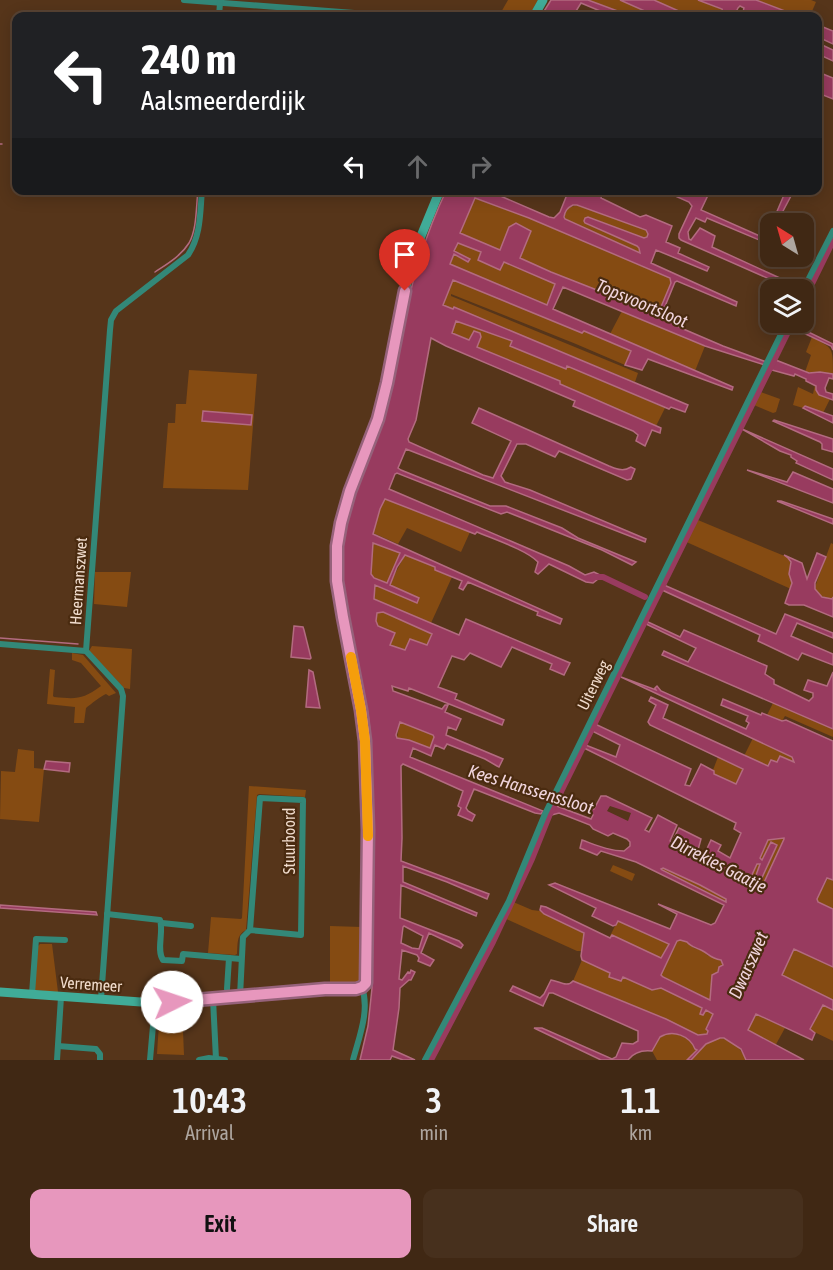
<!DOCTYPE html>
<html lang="en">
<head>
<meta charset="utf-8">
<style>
  body { margin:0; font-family:"Asap Condensed",sans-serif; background:#47301d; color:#f1f3f6; height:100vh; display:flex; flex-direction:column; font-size:22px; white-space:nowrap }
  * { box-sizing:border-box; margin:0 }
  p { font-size:20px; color:#aea6a0 }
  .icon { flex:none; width:33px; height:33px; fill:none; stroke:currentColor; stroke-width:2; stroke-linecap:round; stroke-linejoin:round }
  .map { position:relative; height:1060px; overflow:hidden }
  .sheet { display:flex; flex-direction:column; background:#402814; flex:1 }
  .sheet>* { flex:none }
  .banner { position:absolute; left:12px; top:12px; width:810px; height:183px; border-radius:12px; box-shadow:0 3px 15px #0003,0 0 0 2px #594434; background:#202124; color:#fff; overflow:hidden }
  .needle { width:39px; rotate:323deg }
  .fabs { position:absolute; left:760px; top:213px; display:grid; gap:12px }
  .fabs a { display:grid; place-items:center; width:54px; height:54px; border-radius:12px; background:#402814; box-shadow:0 3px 15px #0003,0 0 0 2px #594434; font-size:30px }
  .pin { position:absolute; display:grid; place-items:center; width:51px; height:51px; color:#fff; margin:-62px -26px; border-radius:50% 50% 50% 0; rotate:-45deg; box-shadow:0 0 6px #0007 }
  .pin .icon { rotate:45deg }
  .me { position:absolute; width:66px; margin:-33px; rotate:86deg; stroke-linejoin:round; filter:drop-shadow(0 0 4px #0008) }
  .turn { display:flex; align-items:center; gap:21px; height:126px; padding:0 30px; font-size:27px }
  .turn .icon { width:78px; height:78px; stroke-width:2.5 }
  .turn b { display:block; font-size:42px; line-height:51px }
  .lanes { display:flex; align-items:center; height:57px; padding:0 30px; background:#0003; justify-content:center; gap:30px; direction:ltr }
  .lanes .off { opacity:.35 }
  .eta { display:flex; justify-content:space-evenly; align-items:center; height:102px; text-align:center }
  .eta b { font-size:36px; font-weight:600; line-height:42px }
  .action { display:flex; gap:12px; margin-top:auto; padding:12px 30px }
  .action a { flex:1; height:69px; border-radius:12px; background:#e797bd; color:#111; font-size:24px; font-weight:600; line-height:69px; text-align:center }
  .action a+a { background:#47301d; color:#f1f3f6 }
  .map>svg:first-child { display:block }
</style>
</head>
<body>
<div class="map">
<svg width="833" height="1060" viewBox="0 0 833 1060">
  <rect width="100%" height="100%" fill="#56351a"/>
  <g fill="#854b12">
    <polygon points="508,0 538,0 529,16 504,16 500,14"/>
    <polygon points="588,0 620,0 656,16 631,16"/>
    <polygon points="654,0 698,0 722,9 724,12 721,16 690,16"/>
    <polygon points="756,0 811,0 816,2 810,16 798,16"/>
    <polygon points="474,198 529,218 670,278 671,283 658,315 551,272 520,258 509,227 500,250 460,234"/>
    <polygon points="577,205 646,230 648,234 647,237 644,238 588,217 585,223 637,246 639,248 640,253 565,219 565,214 568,208"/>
    <polygon points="458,243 481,252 478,260 500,270 504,262 556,284 547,306 450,265 453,254 468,262 470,259 454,251"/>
    <polygon points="453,279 582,333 583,331 631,351 625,365 576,344 451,294 451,296 638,373 635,382 455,308 453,309 443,305"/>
    <polygon points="622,311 705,346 695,371 610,334"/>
    <polygon points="456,320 512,341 511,345 566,368 567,366 665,408 656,426 559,384 560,381 476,347 470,340 452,333"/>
    <path d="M812,337C833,349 833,346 833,374L805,372L811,355L806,352Z"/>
    <polygon points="189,370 257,374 248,490 163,488 168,423 175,423 176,404 186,404"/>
    <polygon points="815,385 819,395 830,399 823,413 805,406 803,408 793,405 798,387 813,394"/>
    <polygon points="755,390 780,399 776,412 773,413 749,403"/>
    <polygon points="385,498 470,532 461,552 407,528 398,544 373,533 380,509"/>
    <polygon points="693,518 787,557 791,564 789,574 792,581 791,589 682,540"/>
    <polygon points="372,543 400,553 387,584 374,578 371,574"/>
    <path d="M831,543L833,544V597L832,600C824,596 816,597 815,587Z"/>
    <polygon points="405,555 435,567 435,570 452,577 431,623 374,599 375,585 417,603 419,598 389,585"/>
    <polygon points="95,572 131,572 127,607 94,604"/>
    <polygon points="382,612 432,633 427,645 452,656 410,639 405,650 390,645 378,626 376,621 377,613"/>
    <polygon points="92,646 132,649 130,689 124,688 89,651"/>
    <path d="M72,653L83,655L116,693L109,696L106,694C101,696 91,704 86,708L84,723H74L75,707L47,704L50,669L55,670L53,696L54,697C76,699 82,700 101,686L81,663L72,660Z"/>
    <polygon points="773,703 833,729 833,737 785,716 782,721 767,715"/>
    <polygon points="400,722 433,735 434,737 430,748 409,740 397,738"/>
    <polygon points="753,738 793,757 794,763 777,762 768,766 744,756"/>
    <polygon points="18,749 34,751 34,768 44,769 39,822 0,819 1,771 15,772"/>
    <polygon points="718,757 743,769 736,784 713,774 714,771 713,770"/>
    <path d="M249,786L306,790L305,797L259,794L257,795L246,930C236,935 238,944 237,954L235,955L208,953L211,917L241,919L242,918Z"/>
    <polygon points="785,838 760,891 751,877 757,864 761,864 761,882 777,845 772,842 763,860 760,858 768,840"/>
    <polygon points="613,865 635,874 632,881 610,871"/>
    <polygon points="663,868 700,885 726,899 726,902 702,889 662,870 661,869"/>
    <polygon points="828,878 833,880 833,909 818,902 817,899"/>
    <polygon points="511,901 532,910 540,911 544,914 584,933 581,951 577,951 502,917"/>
    <polygon points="618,920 669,944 661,960 610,936"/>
    <polygon points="330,926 362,927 360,982 330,985"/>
    <path d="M680,940L687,942L694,948L705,951L707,955L721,960L723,965C719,968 717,973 712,977L711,1000L662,976L661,975L677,941Z"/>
    <polygon points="40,944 52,944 58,992 32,990 38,946"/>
    <polygon points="793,949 833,967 833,1000 782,975"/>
    <polygon points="582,960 611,973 621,981 623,977 652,990 661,988 702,1008 700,1014 702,1015 706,1010 713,1014 707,1029 708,1031 707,1034 698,1035 665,1021 665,1019 573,981"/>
    <polygon points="823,1005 833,1010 833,1041 810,1030"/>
    <polygon points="182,1006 184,1055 157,1054 160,1008"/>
    <polygon points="756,1014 785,1028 775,1046 749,1031 749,1028"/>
    <path d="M670,1033C681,1035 691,1038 695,1049H697L687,1060H657L652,1051C656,1041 659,1036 670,1033Z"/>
    <path d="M718,1038C732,1039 741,1048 746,1060H691L706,1044Z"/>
  </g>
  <g fill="#983b5f" stroke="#b36b80" stroke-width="1.5" fill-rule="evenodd">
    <polygon points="551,0 588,0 631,16 612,16 581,3 573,16 541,16"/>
    <polygon points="620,0 654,0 690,16 656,16"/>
    <polygon points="698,0 756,0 798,16 742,16 744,8 740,6 738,8 734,16 721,16 723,12 722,9"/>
    <polygon points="818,25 833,31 833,44 818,37"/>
    <polygon points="818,43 833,50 833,61 818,54"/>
    <polygon points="818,72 833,78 833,99 818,93"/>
    <path d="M446,191H489L549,217L554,218L560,212L566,197V195L556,191H603L601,198L640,217L646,215L672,226L666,242L680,248L678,253L709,267L707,271L656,250L651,263L737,302L736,306L677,281L675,282L661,316L681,328L723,346L769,363L773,359L809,373L820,372L833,374V379L829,378L825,388L826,392L833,394V400L819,395L816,390V386L806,381V379L795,374L794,376L768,369V366L705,346L563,287L553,309L733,387L732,390L648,359L642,370L625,365L631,351L584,331L582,333L453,280L443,305L453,309L454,307L688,405L685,412L671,407L669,409L567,366L566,369L510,346L512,341L456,321L452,333L469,340L474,331L480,333L481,337L477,347L560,381V384L661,428L660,433L652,430L645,446L636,441L638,435L633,431L573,406L575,401L446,346L431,338L416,420L408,439L409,442L483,475L493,478L511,441L472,423L479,408L609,466C617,469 623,472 631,467L635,469L631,479L627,480L559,451L555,457L526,444H517L501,476L505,482L530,490L646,539L645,542L406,449L398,468L401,470L490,506H506L562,528L578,538L636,562L632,565L602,550L507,512L501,514L397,473L395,474L389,489L569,566L585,575L594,572L602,576L593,583L586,582L549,564L538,574L535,572L538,562C527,550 493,539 477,532L475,534L385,499L380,509L373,534L562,619L560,624L537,615L538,612L468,582L463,590L459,588L462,581L435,570V567L405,555L397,567L390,585L419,598L417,603L375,585L374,599L459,635L466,619L570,663L564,675L550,669L552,664L512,647L501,667L470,653L464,660L452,656L438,687L457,694L455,699L504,720L502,725L409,688L408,691L392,686L393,691L442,709L445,705H448L445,712L461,719L456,730L448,727L446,735L503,759L499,767L497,766L485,759L447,744L444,749L435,745L431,756L413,748L410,757L543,811L541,814L535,813L474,789L466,808L468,811L475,815L472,821L458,815L461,808L458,806L463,791L403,764L401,766L402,838L401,861L489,894L487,899L447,882L403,866V882L477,913L476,916L401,885L400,918L459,941L463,945L461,948L429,933L421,953L434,960L430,966L418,961L419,958L417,955L402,950L399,979L402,980L408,972L410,973L411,970L415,972L411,980H409L400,988L399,1008L393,1050L415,1060H403L392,1056L390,1060H360L368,1026L372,988V768C371,750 371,732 368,714C359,662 342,610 342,557C343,504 372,459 386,409C394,378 398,347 405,316C414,272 427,231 446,191ZM475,198L529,218L670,278L671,283L658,314L551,272L520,258L531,231L516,223L509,227L500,250L460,233ZM573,205H577L646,230L648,234L647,237L644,238L588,217L585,218L584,221L585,223L637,246L639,248L640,253L565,219L564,217C565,211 567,208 573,205ZM458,243L481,252L478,260L500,270L504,262L555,284L547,305L450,264L454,254L468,262L470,259L454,251ZM373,543L400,553L387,583L374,578L371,574ZM383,612L432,634L427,645L410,639L405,650L390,645L395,633L378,626L376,621L377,613ZM400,722L433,735L434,737L430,748L409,740L397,738L396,735ZM404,926L423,936L419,949L412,948L401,943L403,927Z"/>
    <polygon points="664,191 682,191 694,196 699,194 701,191 710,191 701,210 771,241 771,245 707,218 705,222 696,218 688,232 689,239 691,240 700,228 715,236 712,247 793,284 792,289 681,240 679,238 679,234 692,206 689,202"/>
    <polygon points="775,191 787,191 792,194 782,213 787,217 786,220 775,216 784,195"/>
    <polygon points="790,323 833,344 833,350 831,346 789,326"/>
    <polygon points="805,406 833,416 833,423 803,408"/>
    <polygon points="203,411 252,415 251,425 202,421"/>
    <polygon points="774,420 833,439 833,452 822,449 822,444 820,442 773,421"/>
    <polygon points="742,429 833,469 833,480 796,463 797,461 791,457 791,455 780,451"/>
    <polygon points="747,470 787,482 793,472 833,489 833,503"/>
    <polygon points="777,501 781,501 833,519 833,524"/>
    <polygon points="817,553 826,557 815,583 815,589 822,597 832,599 833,597 833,617 804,605 789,605 785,603 792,583 789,574 791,562 788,558 784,555 802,563 807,579"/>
    <polygon points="664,585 776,634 785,614 833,633 833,638 797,623 791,636 833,654 833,665 802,653 798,660 758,641 760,635 662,590"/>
    <polygon points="648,622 680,637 684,630 767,666 765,674 774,680 774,684 809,701 813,697 813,693 804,690 808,680 827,686 833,672 833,729 662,655 664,651 688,662 696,648 646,624"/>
    <polygon points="294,626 303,627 304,630 311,658 310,659 291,657"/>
    <polygon points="309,670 313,672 320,708 306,707"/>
    <path d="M621,677L656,690L655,688L657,686L661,691L746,729L749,723L746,721L748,716L721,705L723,699L761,715L762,713L782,721L786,720L833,741V880L827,878L817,899L818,902L833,909V967L794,949L782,975L833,1000V1010L823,1005L810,1029L815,1033L812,1040L756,1014L748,1030L804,1060H746L741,1049L724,1038H720L706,1044L691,1060H687L697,1050L695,1049C690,1036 673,1029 660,1037L652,1051C643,1050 634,1052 628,1060H601L534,1028H542L612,1059L616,1057L622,1043L633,1044L638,1041V1031L553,993H549L543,1006L510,991L513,986L540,998L544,994L551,980C559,981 567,988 573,981L666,1019L698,1035L707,1034L708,1031L706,1029L713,1014L706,1010L703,1015L700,1014L702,1008L661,988L652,990L623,977L621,981L609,977L610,973L582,960L581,956L584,933L544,914L540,910L541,906L546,907L610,938L612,935L661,958L669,944L618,921L616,925L613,926L592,916L596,908L549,885L555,883L670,929L677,914L658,904L711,925L715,923L724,905L636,862L601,851L597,855L580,848L582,840C596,845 609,851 624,851L630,846V842L627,839L613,833L608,836L593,829L590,825L567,816L559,813L548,816V815L554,805L591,819L593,815L590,812L592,809H594L601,796H606L652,818L645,830L649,832L658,815L677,825L670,841L672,842L679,828L701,839L698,850L705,853L711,840L721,845L718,851L730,858L741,833L734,829L736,823L582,747L583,744L616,757L620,745L590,730L593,723L691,769L685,785L690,786L701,764L714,771V774L736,784L743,769L650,725L648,722L656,705L649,701L651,697L668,705L663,718L768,766L771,760L777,762L780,756L794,762L792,757ZM784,838V839L760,891L751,877L757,864H760L755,878L760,882L777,845L771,842L762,860L760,858L768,840ZM663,868L700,885L726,899V902L662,870L661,869ZM680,940L687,942C691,947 695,947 701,950C710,954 709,958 721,960L723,965L719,967L718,972L712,975L710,1000L663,977L661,975L677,941Z"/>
    <polygon points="46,761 70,763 69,772 44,769"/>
    <polygon points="0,905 96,912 97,915 0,908"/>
  </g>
  <polygon fill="#56351a" points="610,806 631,813 628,821 607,811"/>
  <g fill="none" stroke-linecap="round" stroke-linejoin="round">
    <g stroke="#b36b80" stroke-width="1.5">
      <polyline points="0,144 2,144"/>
      <path d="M155,272C167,264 181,256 189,243C197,229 196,207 198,190"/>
      <polyline points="0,638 78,644"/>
    </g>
    <g stroke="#983b5f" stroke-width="6">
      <polyline points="804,300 833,241"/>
      <polyline points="593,577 603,577 645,597"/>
      <polyline points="431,1060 493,942 532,859 550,814 793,322"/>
    </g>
    <g stroke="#338878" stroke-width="6">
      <polyline points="184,0 393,16"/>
      <polyline points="219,16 220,3"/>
      <polyline points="803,290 833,231"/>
      <polyline points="0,644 86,651"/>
      <path d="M107,914L160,920C164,932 156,950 163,960L182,961L183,954L241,959"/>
      <polyline points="162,923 191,926"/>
      <polyline points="227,989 229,958"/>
      <polyline points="32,994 36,939 65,940"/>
      <polyline points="240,996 243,937 250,930 260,798 303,800 301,935 250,930"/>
      <path d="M101,999L123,696L121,689L86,651L110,330L111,320L116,311L188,255C201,236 200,213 202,190"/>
      <polyline points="213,999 216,1059"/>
      <polyline points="58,1046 96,1049 100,1054 100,1060"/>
      <polyline points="57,1060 61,997"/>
      <polyline points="150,1060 155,1003"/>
      <polyline points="199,1060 209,1058 225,1060"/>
      <path d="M353,1060C359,1037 370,1011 362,987"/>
      <polyline points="425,1060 509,901 545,814 787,322"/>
    </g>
    <g stroke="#40ac98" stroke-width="9">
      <polyline points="534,16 543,0"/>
      <polyline points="0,992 155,1003 325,989 356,989 362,987 366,983 368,830 365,740 361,710 343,617 337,581 337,546 341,523 350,491 378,419 387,383 401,308 409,274 419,241 440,190"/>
    </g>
  </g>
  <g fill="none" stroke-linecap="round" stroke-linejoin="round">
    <defs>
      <polyline id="route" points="172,1002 325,989 356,989 362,987 366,983 368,830 365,741 361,710 343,617 337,581 337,546 341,523 350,491 378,419 387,383 405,291"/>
    </defs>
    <use href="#route" stroke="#96627b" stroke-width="15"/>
    <use href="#route" stroke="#e797bd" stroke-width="10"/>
    <polyline stroke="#f59e0b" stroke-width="10" points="351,657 361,710 365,741 368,836"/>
  </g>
  <g text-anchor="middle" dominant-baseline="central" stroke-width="4.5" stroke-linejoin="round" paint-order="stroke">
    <g font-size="16" fill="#f1dccd" stroke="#4a2b10">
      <text transform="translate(78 581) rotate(-86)">Heermanszwet</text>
      <text transform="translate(593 685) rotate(-64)">Uiterweg</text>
      <text transform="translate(289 841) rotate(-90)">Stuurboord</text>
      <text transform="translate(91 984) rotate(4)">Verremeer</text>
    </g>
    <g font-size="18" font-style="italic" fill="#f1d5dd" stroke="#4a2b10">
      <text transform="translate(642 303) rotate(23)">Topsvoortsloot</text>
      <text transform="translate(531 789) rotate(17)">Kees Hanssenssloot</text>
      <text transform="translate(719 864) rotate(27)">Dirrekies Gaatje</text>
      <text transform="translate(748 965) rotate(-66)">Dwarszwet</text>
    </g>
  </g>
</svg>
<div class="fabs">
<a><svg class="needle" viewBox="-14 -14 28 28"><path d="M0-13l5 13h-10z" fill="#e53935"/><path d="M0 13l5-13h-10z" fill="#aea6a0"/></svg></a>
<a><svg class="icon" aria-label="layers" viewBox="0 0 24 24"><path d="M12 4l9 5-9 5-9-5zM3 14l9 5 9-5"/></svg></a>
</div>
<div class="pin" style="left:405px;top:291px;background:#d93025"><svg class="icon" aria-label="arrive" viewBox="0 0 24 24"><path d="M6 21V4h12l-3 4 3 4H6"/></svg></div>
<svg class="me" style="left:172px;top:1002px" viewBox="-20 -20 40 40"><circle r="19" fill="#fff"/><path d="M0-13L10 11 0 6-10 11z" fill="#e797bd"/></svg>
<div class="banner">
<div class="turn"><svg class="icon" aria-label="left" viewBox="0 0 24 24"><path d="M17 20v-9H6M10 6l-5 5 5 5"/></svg><div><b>240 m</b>Aalsmeerderdijk</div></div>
<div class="lanes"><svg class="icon" aria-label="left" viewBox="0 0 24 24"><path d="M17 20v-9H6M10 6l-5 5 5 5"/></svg><svg class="icon off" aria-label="ahead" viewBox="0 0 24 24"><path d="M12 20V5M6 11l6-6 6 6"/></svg><svg class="icon off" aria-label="right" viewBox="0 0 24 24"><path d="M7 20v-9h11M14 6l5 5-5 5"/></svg></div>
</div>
</div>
<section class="sheet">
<div class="eta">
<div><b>10:43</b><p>Arrival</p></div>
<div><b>3</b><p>min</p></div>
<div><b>1.1</b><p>km</p></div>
</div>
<div class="action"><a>Exit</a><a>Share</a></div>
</section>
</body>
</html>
